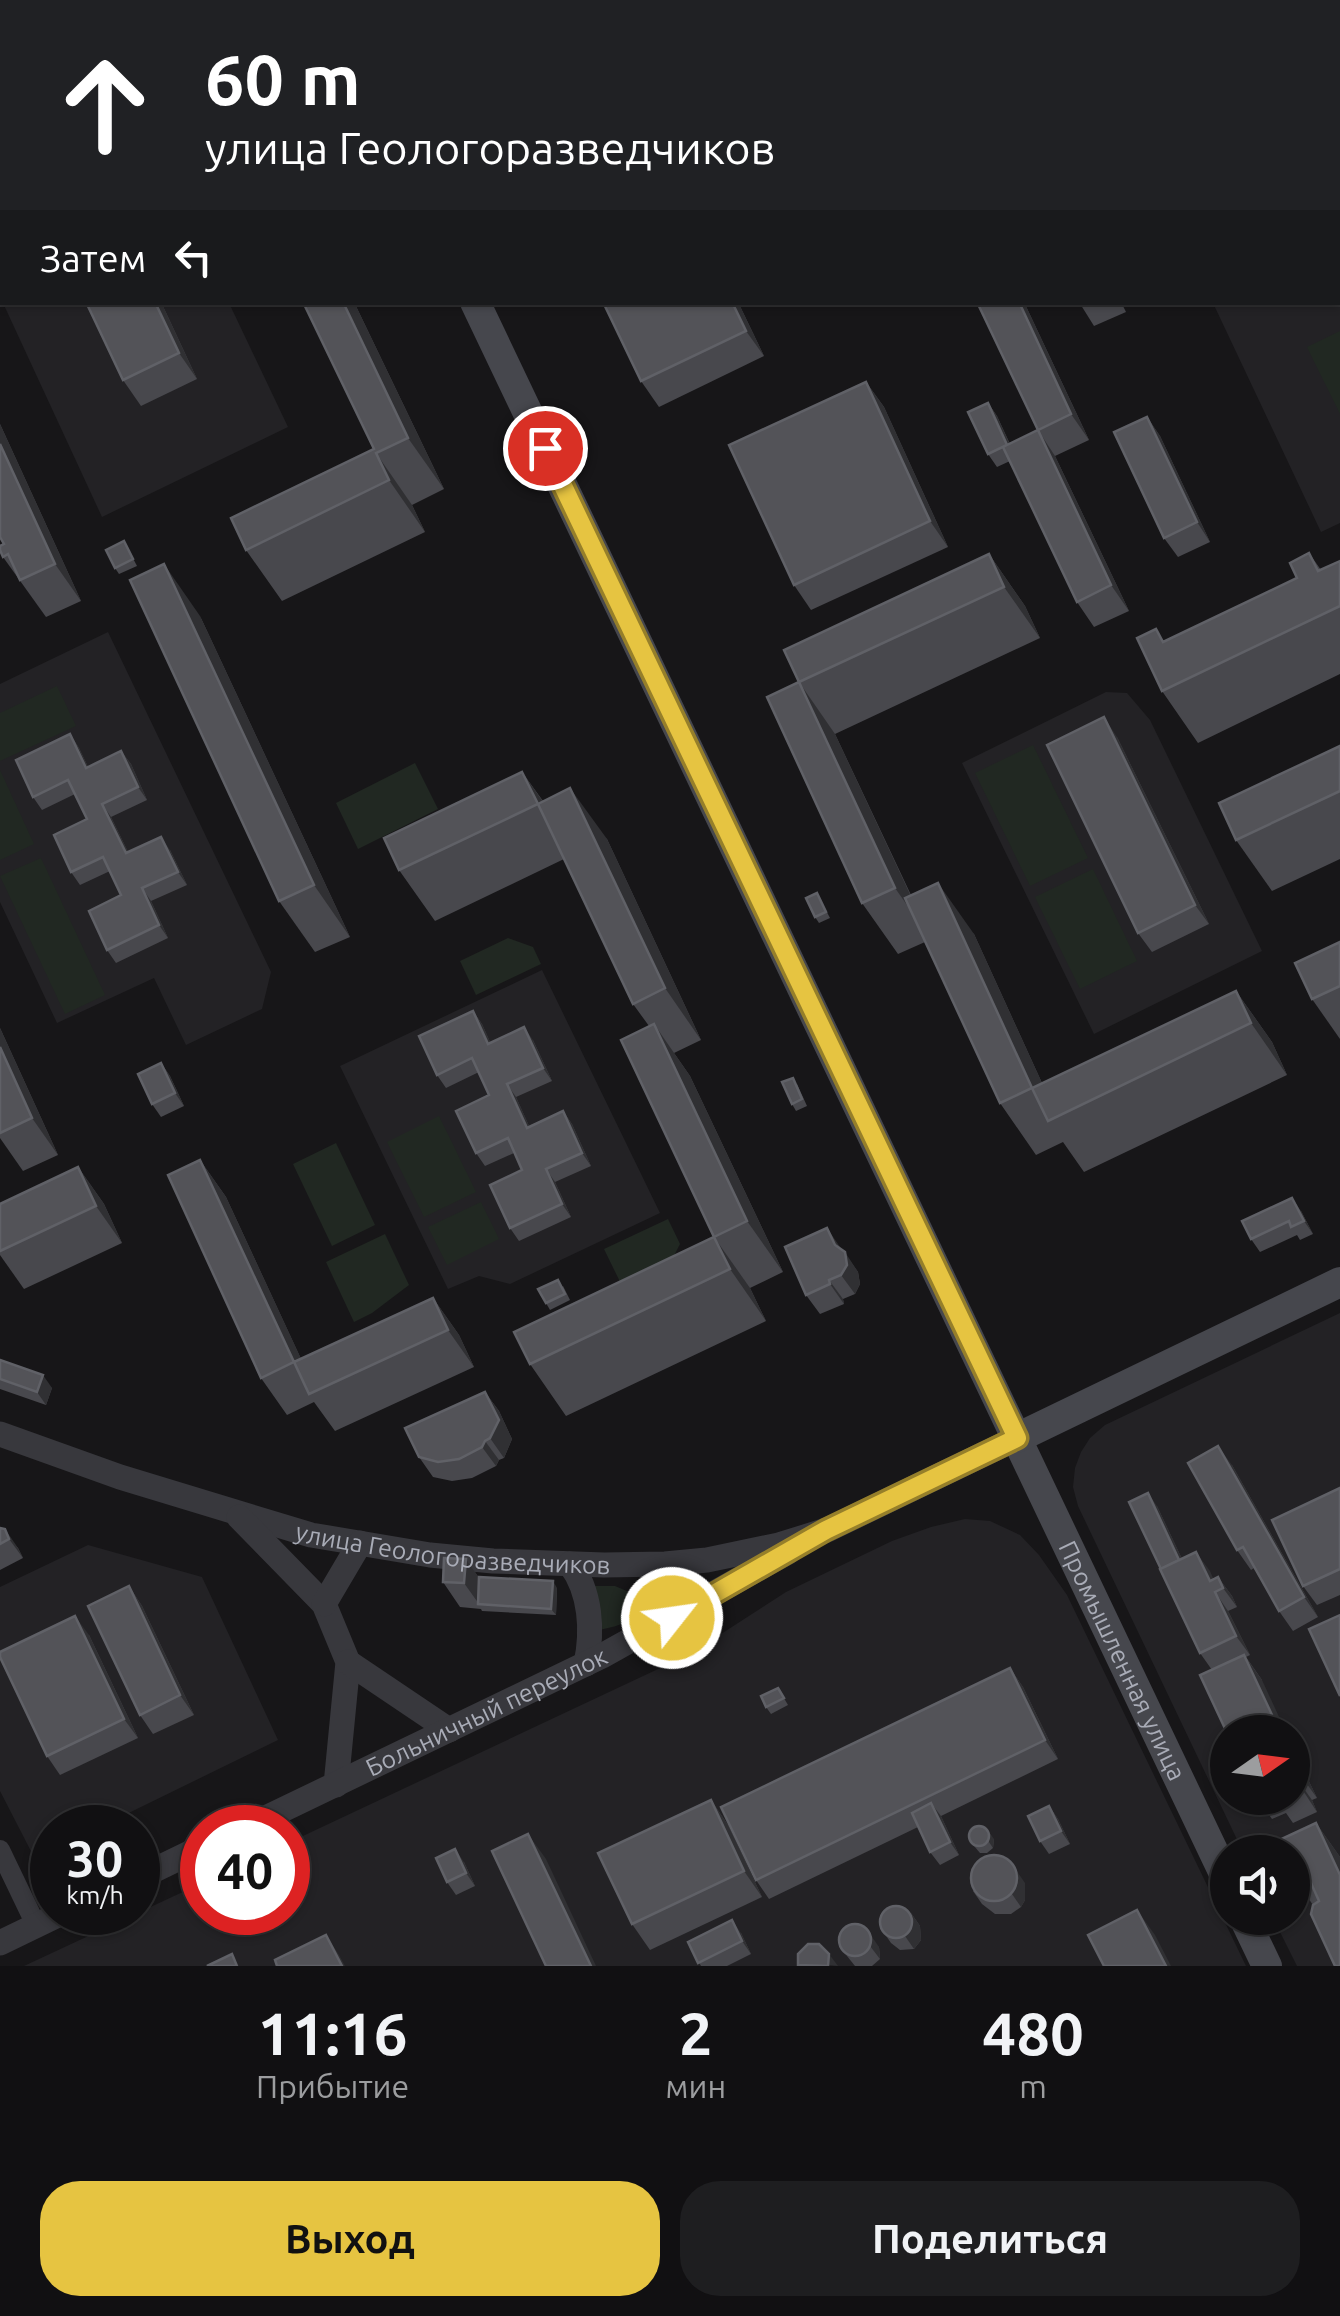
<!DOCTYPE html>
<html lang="ru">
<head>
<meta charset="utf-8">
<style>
  body { margin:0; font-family:Ubuntu,sans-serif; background:#1e1e20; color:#f1f3f6; height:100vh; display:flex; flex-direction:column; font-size:38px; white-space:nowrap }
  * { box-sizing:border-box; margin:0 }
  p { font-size:32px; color:#9c9d9f }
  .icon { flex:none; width:55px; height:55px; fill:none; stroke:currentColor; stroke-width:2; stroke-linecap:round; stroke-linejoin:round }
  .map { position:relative; height:1966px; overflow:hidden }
  .panel { display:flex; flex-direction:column; background:#111012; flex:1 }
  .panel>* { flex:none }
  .banner { position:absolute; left:0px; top:0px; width:1340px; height:305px; box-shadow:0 2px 8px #0004,0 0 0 2px #303032; background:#202124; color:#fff; overflow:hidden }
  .needle { width:65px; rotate:76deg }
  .fabs { position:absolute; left:1210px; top:1715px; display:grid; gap:20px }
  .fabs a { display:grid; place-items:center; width:100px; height:100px; border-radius:50%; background:#111012; box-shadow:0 2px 8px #0004,0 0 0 2px #303032; font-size:50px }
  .speed { position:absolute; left:30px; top:1805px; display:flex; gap:20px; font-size:50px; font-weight:700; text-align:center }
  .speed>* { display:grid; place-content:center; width:130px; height:130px; border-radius:50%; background:#111012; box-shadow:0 2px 8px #0004,0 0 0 2px #303032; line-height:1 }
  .speed small { font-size:25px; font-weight:400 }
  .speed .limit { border:15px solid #d22; background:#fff; color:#111 }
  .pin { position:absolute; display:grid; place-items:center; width:85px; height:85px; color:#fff; margin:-42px; border:5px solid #fff; border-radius:50%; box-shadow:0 2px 10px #0007 }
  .me { position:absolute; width:110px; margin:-55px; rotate:60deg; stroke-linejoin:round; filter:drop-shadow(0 0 8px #0008) }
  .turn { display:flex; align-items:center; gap:35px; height:210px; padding:0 40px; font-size:45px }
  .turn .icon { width:130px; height:130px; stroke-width:2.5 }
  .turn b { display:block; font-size:70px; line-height:85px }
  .then { display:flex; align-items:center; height:95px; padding:0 40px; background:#0003; gap:20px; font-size:38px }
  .eta { display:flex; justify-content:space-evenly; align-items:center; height:170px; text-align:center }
  .eta b { font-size:60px; font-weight:600; line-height:70px }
  .primary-button { display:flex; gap:20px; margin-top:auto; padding:20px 40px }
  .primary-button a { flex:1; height:115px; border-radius:40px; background:#e6c441; color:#111; font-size:40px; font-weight:600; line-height:115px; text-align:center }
  .primary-button a+a { background:#1e1e20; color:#f1f3f6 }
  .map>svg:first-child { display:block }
</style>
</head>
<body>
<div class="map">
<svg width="1340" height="1966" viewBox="0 0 1340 1966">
  <rect width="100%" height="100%" fill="#171618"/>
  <g fill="#232225" fill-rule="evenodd">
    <polygon points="1101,0 1340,0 1340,523 1321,532 1213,303 1338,302 1338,2 1095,2"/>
    <polygon points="3,303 229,303 288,427 102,517"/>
    <polygon points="108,632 271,972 262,1009 186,1045 154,978 57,1023 0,902 0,684"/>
    <polygon points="1106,692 1127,693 1150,720 1262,951 1094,1034 962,763"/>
    <polygon points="542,970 660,1213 510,1284 479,1276 448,1289 340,1066"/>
    <path d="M1340,1313V1966H1297L1273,1918H1292V1852H1243L1078,1506L1073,1487L1075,1468L1081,1452L1090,1438L1105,1425ZM1228,1732H1292V1798H1228Z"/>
    <polygon points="965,1519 990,1521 1020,1535 1039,1555 1067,1595 1246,1966 24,1966 202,1883 202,1912 288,1912 288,1843 690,1654 786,1592 892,1541 931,1527"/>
    <polygon points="88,1545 202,1577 278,1740 100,1827 52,1828 52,1851 35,1859 0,1791 0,1587"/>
  </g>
  <g fill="#212822">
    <polygon points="1340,331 1340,414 1307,347"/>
    <polygon points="57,686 76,726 0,761 0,713"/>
    <polygon points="1033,745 1088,858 1030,886 975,773"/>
    <polygon points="415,763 438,809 358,849 336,803"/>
    <polygon points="0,770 34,844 0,860"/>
    <polygon points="41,858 105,995 65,1014 0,876"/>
    <polygon points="1093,869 1137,961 1080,989 1035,897"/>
    <polygon points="508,938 533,947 541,964 476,995 460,961"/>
    <polygon points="439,1116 476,1192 424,1217 387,1142"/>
    <polygon points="336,1143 375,1225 332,1246 293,1164"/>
    <polygon points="481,1202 499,1239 447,1265 428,1227"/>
    <polygon points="668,1219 680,1244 665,1273 625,1292 604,1249"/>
    <polygon points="385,1234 409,1285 372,1313 354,1322 326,1262"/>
    <path d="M595,1586H615L629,1592C646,1619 622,1626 598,1630L592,1589Z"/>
  </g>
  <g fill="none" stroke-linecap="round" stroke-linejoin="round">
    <polyline stroke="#38383d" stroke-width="20" points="0,1850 36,1925"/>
    <g stroke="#38383d" stroke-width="25">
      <path id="s1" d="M0,1434L120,1477L311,1535L430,1555L493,1561L604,1565L665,1564L707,1560L779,1545L827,1530L1017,1438"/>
      <polyline points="239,1517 324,1604 348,1662 336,1785"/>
      <path d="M570,1564C591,1592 593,1631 586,1664"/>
      <polyline points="324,1604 360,1543"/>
      <polyline points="348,1662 449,1730"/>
      <path id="s2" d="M245,1828L602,1656L788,1552"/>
      <polyline points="138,1878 202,1847"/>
      <polyline points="0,1943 64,1912"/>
    </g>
    <g stroke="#46474d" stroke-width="30">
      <polyline points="331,0 333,2"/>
      <path id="s3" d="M475,302L1228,1882"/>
      <polyline points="1017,1438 1340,1282"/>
      <polyline points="1244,1918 1267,1966"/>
    </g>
  </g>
  <g fill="#48484d">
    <polygon points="0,0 26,0 21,2 2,2 2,12 0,9"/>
    <polygon points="438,0 527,0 529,2 439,2"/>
    <polygon points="161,302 197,379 141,406 123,380"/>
    <polygon points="354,302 444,489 412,505 425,532 282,601 246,550 374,449"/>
    <polygon points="603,302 738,302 764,356 659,407 641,381"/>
    <polygon points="1024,302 1089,440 1055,456 1129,611 1094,627 1077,602 1010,461 997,467 988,454 988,403 997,416 1010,444 1038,430"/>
    <polygon points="1079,302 1121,302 1126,312 1094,326"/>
    <polygon points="866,382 884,407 948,547 811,610 794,585"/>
    <polygon points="1147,417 1160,436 1210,542 1178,557 1164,538"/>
    <polygon points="0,424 81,601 46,617 3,557"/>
    <polygon points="124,541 137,566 119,574 115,568"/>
    <polygon points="1309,553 1321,570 1340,561 1340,674 1198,743 1162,691 1165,641 1297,578"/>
    <polygon points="989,554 1025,606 1040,638 835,734 911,895 974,934 1042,1083 1236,991 1272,1042 1287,1075 1084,1172 1063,1142 1036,1155 1000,1103 925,942 898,954 862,903 799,682"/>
    <polygon points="200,616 350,937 315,952 279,901"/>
    <polygon points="70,734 79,748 88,767 121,751 131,764 147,800 111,817 128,852 170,850 187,885 151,901 168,938 116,963 107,950 121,895 110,871 80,885 71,872 87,819 75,794 42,810 33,797"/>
    <polygon points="1117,737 1209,924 1152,952 1138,933"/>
    <polygon points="1340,746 1340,859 1272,891 1236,840"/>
    <polygon points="522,772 543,801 607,839 701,1040 674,1053 690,1076 783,1272 750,1288 766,1321 566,1416 530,1364 714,1237 649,1026 633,1004 564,859 435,921 399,870"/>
    <polygon points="817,893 830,918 819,923 815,917"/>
    <polygon points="1340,942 1340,1039 1312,999"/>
    <polygon points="473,1011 482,1024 490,1042 533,1040 552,1081 516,1097 529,1126 563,1111 572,1124 591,1166 555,1182 571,1217 519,1241 510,1228 522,1170 514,1153 485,1166 476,1153 489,1095 479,1072 446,1088 437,1075"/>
    <polygon points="0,1028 58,1155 23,1171 0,1138"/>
    <polygon points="161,1063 170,1076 184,1106 161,1117 152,1104"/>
    <polygon points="797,1084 807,1106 796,1111 792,1104"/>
    <polygon points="200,1160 226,1197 301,1359 433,1298 459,1335 474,1367 335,1431 314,1402 287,1415 261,1378"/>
    <polygon points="78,1167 104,1204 122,1243 24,1289 0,1255 0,1204"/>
    <polygon points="1301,1211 1313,1234 1300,1240 1297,1235 1260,1252 1251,1239"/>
    <polygon points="842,1250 858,1272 860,1284 855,1294 843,1299 844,1304 820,1314 806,1295"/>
    <polygon points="563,1286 570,1300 550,1310 546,1303"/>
    <polygon points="0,1360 52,1388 46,1405 0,1389"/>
    <polygon points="485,1392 499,1411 512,1439 504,1458 499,1460 496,1466 472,1478 452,1481 433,1477 419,1457"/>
    <polygon points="1232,1465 1318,1617 1293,1631 1279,1611 1254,1568 1251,1570 1237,1550"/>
    <polygon points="1340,1488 1340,1595 1317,1605 1303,1586"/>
    <polygon points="1157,1506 1182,1559 1196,1552 1213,1579 1218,1577 1232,1596 1237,1607 1228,1611 1250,1655 1246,1657 1262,1680 1212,1670 1200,1653 1161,1568"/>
    <polygon points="0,1528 18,1548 23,1558 0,1570"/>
    <polygon points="466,1559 479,1578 557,1588 556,1615 482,1611 481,1609 460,1607 443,1582"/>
    <polygon points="129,1586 142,1606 194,1715 153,1734 140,1715"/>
    <polygon points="89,1635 138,1738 60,1775 47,1756"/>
    <polygon points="1010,1668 1023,1687 1058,1759 941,1816 959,1855 940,1865 930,1852 918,1827 769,1899 756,1880"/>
    <polygon points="778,1688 788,1705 771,1714 766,1707"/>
    <polygon points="1292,1746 1317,1798 1312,1800 1317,1812 1293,1823 1286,1813 1272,1819 1257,1798 1292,1798"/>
    <polygon points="711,1800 728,1825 762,1897 650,1950 632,1924"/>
    <polygon points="1049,1806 1058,1819 1070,1844 1049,1854 1040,1841"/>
    <polygon points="1316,1823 1340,1857 1340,1966 1313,1905 1294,1878"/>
    <polygon points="994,1839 993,1848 987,1853 980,1853 969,1840"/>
    <polygon points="464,1862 475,1886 456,1895 447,1882"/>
    <polygon points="1025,1883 1025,1900 1021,1907 1011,1914 995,1914 982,1904 973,1891"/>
    <polygon points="911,1913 920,1926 921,1940 914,1949 900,1950 891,1943 882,1930"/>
    <polygon points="840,1932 879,1947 880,1959 872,1966 855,1966 839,1946"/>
    <polygon points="741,1933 751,1954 727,1966 701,1966 688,1942"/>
  </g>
  <g fill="#303033">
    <polygon points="155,302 161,302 197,379 179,353"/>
    <polygon points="343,302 354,302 444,489 408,438"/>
    <polygon points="732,302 738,302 764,356 746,331"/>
    <polygon points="1019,302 1024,302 1089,440 1071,414"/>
    <polygon points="866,382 884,407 948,547 930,521"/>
    <polygon points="988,403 997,416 1016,458 1007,445"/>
    <polygon points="1147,417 1160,436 1210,542 1197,522"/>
    <polygon points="0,424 81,601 55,564 0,444"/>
    <polygon points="1038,430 1055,456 1129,611 1111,585"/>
    <polygon points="376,453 412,505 425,532 389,480"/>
    <polygon points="989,554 1025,606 1040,638 1004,587"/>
    <polygon points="164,564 200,616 350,937 314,885"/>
    <polygon points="799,682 835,734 931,939 895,888"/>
    <polygon points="1104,717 1117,737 1209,924 1195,905"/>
    <polygon points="70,734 79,748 95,781 86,768"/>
    <polygon points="121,751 131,764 147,800 138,787"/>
    <polygon points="522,772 558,823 538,804"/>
    <polygon points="570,788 607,839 701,1040 665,988"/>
    <polygon points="102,804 111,817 135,866 126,853"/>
    <polygon points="161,837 170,850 187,885 178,872"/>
    <polygon points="938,883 974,934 1057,1116 1032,1088"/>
    <polygon points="142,888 151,901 168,938 159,925"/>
    <polygon points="1236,991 1272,1042 1287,1075 1251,1023"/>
    <polygon points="473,1011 482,1024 497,1057 488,1044"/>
    <polygon points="654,1024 690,1076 783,1272 747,1221"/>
    <polygon points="524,1027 533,1040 552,1081 543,1068"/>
    <polygon points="0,1028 58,1155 32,1118 0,1047"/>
    <polygon points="161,1063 170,1076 184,1106 175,1093"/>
    <polygon points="507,1084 516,1097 536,1141 527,1128"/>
    <polygon points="563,1111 572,1124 591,1166 582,1153"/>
    <polygon points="200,1160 226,1197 316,1391 294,1362"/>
    <polygon points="78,1167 104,1204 122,1243 96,1206"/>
    <polygon points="546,1169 555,1182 571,1217 562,1204"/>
    <polygon points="1292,1198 1301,1211 1313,1234 1304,1221"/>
    <polygon points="827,1228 840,1247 845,1258 845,1252 858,1272 860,1284 855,1294 841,1275 835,1245"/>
    <polygon points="714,1237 750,1288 766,1321 730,1269"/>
    <polygon points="829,1280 843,1299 844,1304 830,1284"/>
    <polygon points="433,1298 459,1335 474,1367 448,1330"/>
    <polygon points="43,1375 52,1388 46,1405 37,1392"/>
    <polygon points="485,1392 499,1411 512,1439 504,1458 490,1438"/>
    <polygon points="485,1441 499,1460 496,1466 482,1447"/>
    <polygon points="1218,1446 1232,1465 1318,1617 1304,1597"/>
    <polygon points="1148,1493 1157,1506 1192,1580 1183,1567"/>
    <polygon points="5,1529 18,1548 23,1558 9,1539"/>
    <polygon points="1196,1552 1210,1571 1218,1590 1210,1581"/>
    <polygon points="466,1559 484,1585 479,1604 464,1583"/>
    <polygon points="1218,1577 1232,1596 1237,1607 1223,1588"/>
    <polygon points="553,1581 557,1588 556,1615 551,1609"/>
    <polygon points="129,1586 142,1606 194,1715 180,1695"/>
    <polygon points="1215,1592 1228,1611 1250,1655 1236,1636"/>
    <polygon points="75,1616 89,1635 138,1738 124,1719"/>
    <polygon points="1244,1655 1262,1680 1286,1732 1280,1732"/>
    <polygon points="1010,1668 1023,1687 1058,1759 1045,1740"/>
    <polygon points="1292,1746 1317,1798 1299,1773 1292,1758"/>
    <polygon points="1294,1775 1312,1800 1317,1812 1300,1786"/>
    <polygon points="711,1800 728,1825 762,1897 744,1871"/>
    <polygon points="931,1803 941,1816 959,1855 950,1842"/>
    <polygon points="1049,1806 1058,1819 1070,1844 1061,1831"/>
    <polygon points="1316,1823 1340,1857 1340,1875"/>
    <polygon points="989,1832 994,1839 993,1848 989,1842"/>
    <polygon points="528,1834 546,1859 596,1966 591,1966"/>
    <polygon points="455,1849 464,1862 475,1886 466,1873"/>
    <polygon points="1016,1870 1025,1883 1025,1900 1021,1907 1012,1894"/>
    <polygon points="1137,1910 1155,1935 1171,1966 1166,1966"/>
    <polygon points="911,1913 920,1926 921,1940 914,1949 905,1936"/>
    <polygon points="732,1920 741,1933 751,1954 742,1941"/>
    <polygon points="870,1934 879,1947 880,1959 870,1946"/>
    <polygon points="326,1935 339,1955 345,1966 342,1966"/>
    <polygon points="829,1954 838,1966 829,1965"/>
  </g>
  <g fill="#535358" stroke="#606167" stroke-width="2.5">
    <polygon points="157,0 197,0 198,2 158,2"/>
    <polygon points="479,0 518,0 519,2 480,2"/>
    <polygon points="937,0 978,0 979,2 938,2"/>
    <polygon points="1259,0 1316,0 1317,2 1259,2"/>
    <polygon points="1338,45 1340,50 1340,147 1338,142"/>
    <polygon points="86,302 155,302 179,353 123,380"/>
    <polygon points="303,302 343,302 408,438 376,453 389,480 246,550 231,518 374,449"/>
    <polygon points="603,302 732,302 746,331 641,381"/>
    <polygon points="977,302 1019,302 1071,414 1038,430"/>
    <polygon points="866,382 930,521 794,585 729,445"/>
    <polygon points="988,403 1007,445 988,454 968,412"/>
    <polygon points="1147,417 1197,522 1164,538 1114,432"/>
    <polygon points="1038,430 1111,585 1077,602 1003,447"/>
    <polygon points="0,444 55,564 20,580 8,554 3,557 0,550 0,546 4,544 0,537"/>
    <polygon points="124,541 133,559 115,568 106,550"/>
    <polygon points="1309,553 1318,571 1340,561 1340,606 1162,691 1137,638 1156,629 1163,642 1297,578 1290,563"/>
    <polygon points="989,554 1004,587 799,682 784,650"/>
    <polygon points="164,564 314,885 279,901 130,580"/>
    <polygon points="799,682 895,888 862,903 767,697"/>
    <polygon points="1104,717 1195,905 1138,933 1047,745"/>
    <polygon points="70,734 86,768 121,751 138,787 102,804 126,853 161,837 178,872 142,888 159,925 107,950 89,911 121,895 103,857 71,872 54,835 87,819 68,780 33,797 16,760"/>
    <polygon points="1340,746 1340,791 1236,840 1219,803"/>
    <polygon points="522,772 538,804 399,870 384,838"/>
    <polygon points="570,788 665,988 633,1004 538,804"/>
    <polygon points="938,883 1032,1088 1000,1103 905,898"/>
    <polygon points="817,893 826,912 815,917 806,898"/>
    <polygon points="1340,942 1340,986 1312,999 1295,963"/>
    <polygon points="1236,991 1251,1023 1048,1121 1032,1088"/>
    <polygon points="473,1011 488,1044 524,1027 543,1068 507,1084 527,1128 563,1111 582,1153 546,1169 562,1204 510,1228 490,1185 522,1170 508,1138 476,1153 456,1111 489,1095 472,1058 437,1075 419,1036"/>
    <polygon points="654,1024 747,1221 714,1237 730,1269 530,1364 514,1332 714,1237 621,1040"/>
    <polygon points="0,1047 32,1118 0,1133"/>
    <polygon points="161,1063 175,1093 152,1104 138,1074"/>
    <polygon points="793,1078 802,1099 792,1104 782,1082"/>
    <polygon points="200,1160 294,1362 433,1298 448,1330 309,1394 294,1362 261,1378 168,1175"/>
    <polygon points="78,1167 96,1206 0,1251 0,1204"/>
    <polygon points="1292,1198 1304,1221 1291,1227 1289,1221 1251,1239 1242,1221"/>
    <polygon points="827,1228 835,1245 845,1252 847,1265 841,1275 829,1280 830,1284 806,1295 785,1247"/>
    <polygon points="558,1280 565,1294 546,1303 538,1289"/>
    <polygon points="0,1360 43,1375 37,1392 0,1379"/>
    <polygon points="485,1392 499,1420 490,1438 485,1441 482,1447 459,1459 438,1462 419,1457 405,1428"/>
    <polygon points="1218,1446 1304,1597 1279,1611 1243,1547 1237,1550 1188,1463"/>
    <polygon points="1340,1488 1340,1569 1303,1586 1272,1520"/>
    <polygon points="1148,1493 1179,1560 1161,1569 1129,1502"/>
    <polygon points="0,1528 5,1529 9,1539 0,1544"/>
    <polygon points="1196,1552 1210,1581 1218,1577 1223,1588 1215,1592 1236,1636 1200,1653 1160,1569"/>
    <polygon points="444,1558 466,1559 464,1583 443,1582"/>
    <polygon points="479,1577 553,1581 551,1609 478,1604"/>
    <polygon points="129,1586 180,1695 140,1715 88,1606"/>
    <polygon points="1340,1615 1340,1696 1309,1629"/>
    <polygon points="75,1616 124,1719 47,1756 0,1657 0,1652"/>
    <polygon points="1244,1655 1280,1732 1228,1732 1228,1735 1200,1675"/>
    <polygon points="1010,1668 1045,1740 756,1880 721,1807"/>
    <polygon points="778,1688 784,1698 766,1707 761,1696"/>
    <polygon points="1292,1758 1299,1773 1294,1775 1300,1786 1292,1790"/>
    <polygon points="711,1800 744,1871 632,1924 598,1853"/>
    <polygon points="931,1803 950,1842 930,1852 912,1813"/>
    <polygon points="1049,1806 1061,1831 1040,1841 1028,1816"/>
    <polygon points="1316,1823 1340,1875 1340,1966 1335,1966 1311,1914 1313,1905 1319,1901 1311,1883 1309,1883 1304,1873 1294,1878 1292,1874 1292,1852 1283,1852 1277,1841"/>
    <circle cx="979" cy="1836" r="10"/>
    <polygon points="528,1834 591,1966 546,1966 492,1851"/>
    <polygon points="455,1849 466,1873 447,1882 436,1858"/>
    <circle cx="994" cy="1878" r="23"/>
    <circle cx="896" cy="1922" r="16"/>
    <polygon points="1137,1910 1166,1966 1104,1966 1088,1935"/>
    <polygon points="732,1920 742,1941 698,1963 688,1942"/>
    <circle cx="855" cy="1940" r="16"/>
    <polygon points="326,1935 342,1966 277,1966 275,1960"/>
    <polygon points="808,1944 819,1944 829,1954 828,1966 798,1965 798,1954"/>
    <polygon points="232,1954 237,1966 207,1966"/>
  </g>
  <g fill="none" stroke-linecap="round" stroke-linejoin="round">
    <defs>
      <polyline id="route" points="545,448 1017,1438 826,1530 672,1618"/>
    </defs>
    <use href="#route" stroke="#967f2a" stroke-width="25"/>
    <use href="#route" stroke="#e6c441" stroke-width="18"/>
  </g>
  <g text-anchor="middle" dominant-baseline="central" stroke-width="9" stroke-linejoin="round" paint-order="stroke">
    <g font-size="25" fill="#a9acb7" stroke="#121113">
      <text stroke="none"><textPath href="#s1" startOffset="470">улица Геологоразведчиков</textPath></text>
      <text stroke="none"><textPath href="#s3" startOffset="1505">Промышленная улица</textPath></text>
      <text stroke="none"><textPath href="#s2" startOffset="268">Больничный переулок</textPath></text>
    </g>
  </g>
</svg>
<div class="fabs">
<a><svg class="needle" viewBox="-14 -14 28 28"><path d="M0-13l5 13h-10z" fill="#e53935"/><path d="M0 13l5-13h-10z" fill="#9c9d9f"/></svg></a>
<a><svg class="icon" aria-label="sound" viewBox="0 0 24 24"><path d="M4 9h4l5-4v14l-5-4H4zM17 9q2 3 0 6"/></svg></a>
</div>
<div class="speed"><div>30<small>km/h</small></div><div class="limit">40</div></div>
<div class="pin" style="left:545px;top:448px;background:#d93025"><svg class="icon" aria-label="arrive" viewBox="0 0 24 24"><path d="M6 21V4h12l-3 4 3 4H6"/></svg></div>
<svg class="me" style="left:672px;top:1618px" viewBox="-20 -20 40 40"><circle r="17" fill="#e6c441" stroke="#fff" stroke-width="3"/><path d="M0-11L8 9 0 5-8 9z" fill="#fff"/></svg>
<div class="banner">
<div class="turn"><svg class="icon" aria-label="ahead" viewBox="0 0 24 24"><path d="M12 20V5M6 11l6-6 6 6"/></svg><div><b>60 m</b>улица Геологоразведчиков</div></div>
<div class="then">Затем<svg class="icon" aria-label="left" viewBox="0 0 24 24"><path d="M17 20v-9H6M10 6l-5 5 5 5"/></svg></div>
</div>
</div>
<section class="panel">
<div class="eta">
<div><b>11:16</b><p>Прибытие</p></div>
<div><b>2</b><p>мин</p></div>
<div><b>480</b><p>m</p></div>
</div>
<div class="primary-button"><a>Выход</a><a>Поделиться</a></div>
</section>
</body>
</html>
